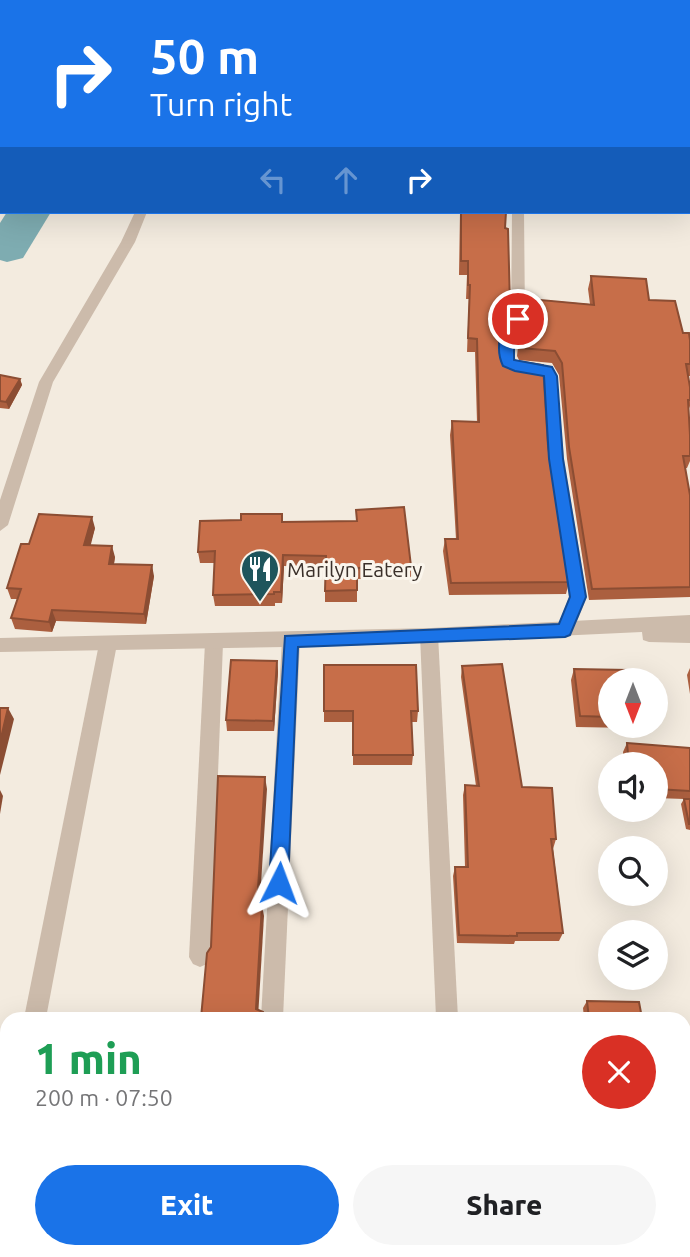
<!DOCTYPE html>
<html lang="en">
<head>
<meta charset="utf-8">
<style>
  body { margin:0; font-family:Ubuntu,sans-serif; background:#f6f6f6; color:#202124; height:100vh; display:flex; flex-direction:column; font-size:26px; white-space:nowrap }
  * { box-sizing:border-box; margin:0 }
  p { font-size:23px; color:#757577 }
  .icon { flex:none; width:38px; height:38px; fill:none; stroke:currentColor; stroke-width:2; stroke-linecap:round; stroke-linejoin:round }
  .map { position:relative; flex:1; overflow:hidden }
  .panel { position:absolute; left:0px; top:1012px; width:691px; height:247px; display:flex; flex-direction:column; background:#fff; border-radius:21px 21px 0 0; box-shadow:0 7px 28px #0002 }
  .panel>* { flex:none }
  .guide { position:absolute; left:0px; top:0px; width:691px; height:214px; box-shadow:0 7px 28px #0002; background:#1a73e8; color:#fff; overflow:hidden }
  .needle { width:46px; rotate:180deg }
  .controls { position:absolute; left:598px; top:668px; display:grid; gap:14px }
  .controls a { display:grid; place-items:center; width:70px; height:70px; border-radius:50%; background:#fff; box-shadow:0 7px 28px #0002; font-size:35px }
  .pin { position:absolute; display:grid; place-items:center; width:60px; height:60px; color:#fff; margin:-30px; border:4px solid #fff; border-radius:50%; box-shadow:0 2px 7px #0007 }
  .me { position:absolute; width:77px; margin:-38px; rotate:3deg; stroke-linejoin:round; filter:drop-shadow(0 0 5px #0008) }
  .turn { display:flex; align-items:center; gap:24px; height:147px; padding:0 35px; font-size:32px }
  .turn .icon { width:91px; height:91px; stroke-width:2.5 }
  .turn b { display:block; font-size:49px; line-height:60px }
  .lanes { display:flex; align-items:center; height:66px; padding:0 35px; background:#0003; justify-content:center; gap:35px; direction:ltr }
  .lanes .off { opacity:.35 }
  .round { display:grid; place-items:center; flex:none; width:74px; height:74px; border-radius:37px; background:#f6f6f6 }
  .overview { display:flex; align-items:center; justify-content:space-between; height:119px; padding:0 35px }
  h1 { font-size:42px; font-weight:800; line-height:52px; color:#1e9e55 }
  .action { display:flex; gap:14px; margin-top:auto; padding:14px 35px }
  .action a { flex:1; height:80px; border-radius:42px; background:#1a73e8; color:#fff; font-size:28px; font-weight:800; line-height:80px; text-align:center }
  .action a+a { background:#f6f6f6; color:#202124 }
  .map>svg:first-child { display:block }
</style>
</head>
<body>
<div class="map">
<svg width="690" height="1257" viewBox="0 0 690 1257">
  <rect width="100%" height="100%" fill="#f3ebdf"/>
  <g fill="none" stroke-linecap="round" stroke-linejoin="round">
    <g fill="#7eacb1" fill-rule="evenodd">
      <polygon points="134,0 171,0 133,2"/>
      <polygon points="522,0 560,0 561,2 523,2"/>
      <polygon points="7,212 51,212 23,258 7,262 0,260 0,223"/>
    </g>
    <g fill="#ccbbab" fill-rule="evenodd">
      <polygon points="214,636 220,638 223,643 211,957 207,964 200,967 193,964 189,957 205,643 208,638"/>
      <polygon points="108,637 114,639 117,644 46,1018 24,1018 99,644 102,639"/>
      <polygon points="7,1151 7,1208 0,1211 0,1154"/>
    </g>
    <g fill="#ccbbab" fill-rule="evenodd">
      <rect x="0" y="76" width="2" height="6"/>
      <polygon points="135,212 147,212 135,242 53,382 8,525 0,531 0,500 39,382 121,242"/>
      <polygon points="512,212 524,212 525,319 515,339 514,357 518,362 552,366 557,376 564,459 587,597 571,636 565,638 559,636 556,631 569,597 548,459 543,376 510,371 503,367 499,357 500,339 511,319"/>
      <polygon points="429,628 435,630 438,635 458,1018 436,1018 420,635 423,630"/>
      <polygon points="291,633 297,635 300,640 283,1018 261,1018 282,640 285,635"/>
      <rect x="248" y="1251" width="24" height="6"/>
      <polygon points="446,1251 470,1251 471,1257 447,1257"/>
    </g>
    <polygon fill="#ccbbab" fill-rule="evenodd" points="690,615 690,643 649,642 643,640 642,632 345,646 0,652 0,638 431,628"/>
    <g fill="#a08b7c" fill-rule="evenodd">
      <polygon points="88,0 99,0 87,2"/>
      <polygon points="0,99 2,99 0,109"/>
    </g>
  </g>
  <g fill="#ab5f3f">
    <polygon points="592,0 690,0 690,14 690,2 596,2"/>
    <polygon points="460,212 506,212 505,228 510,305 508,318 499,336 499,345 548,446 569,582 566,594 449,595 443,551 445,539 456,539 450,435 452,421 477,422 475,352 467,352 469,299 466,299 467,275 459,275"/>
    <polygon points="591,276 649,300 690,340 690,376 688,376 690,387 690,406 688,411 690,435 690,461 687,468 685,468 690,495 690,597 589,600 567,459 559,375 552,363 519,360 517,356 520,328 528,312 530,299 590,304 588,289"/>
    <polygon points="0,375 20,379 22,385 9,409 0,408"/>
    <polygon points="356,510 411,566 411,577 357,579 357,602 325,602 325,568 284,566 282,603 275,603 275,606 215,606 213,595 215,563 200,563 198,552 283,522 356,521"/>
    <polygon points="95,528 90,545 115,557 114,564 154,576 146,624 56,621 52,632 15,629 11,618 17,599 11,599 7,588 29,544"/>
    <polygon points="277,661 278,672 274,731 227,731 226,720"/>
    <polygon points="462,666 522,787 556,839 553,849 563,933 559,941 515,941 514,944 457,943 453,876 455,867 465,867 463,795 465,785 476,786 461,677"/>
    <polygon points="690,668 690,694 687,675"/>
    <polygon points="574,669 611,681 611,726 631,726 631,728 576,727 571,680"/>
    <polygon points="324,711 418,711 417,722 411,722 413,755 412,765 353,765 353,722 324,722"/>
    <polygon points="627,743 690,748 690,830 686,829 681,804 684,799 656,798 656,765 624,765 623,752"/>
    <polygon points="587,1001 642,1018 584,1018 583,1008"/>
    <polygon points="609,1251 674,1251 674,1252 667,1255 609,1253"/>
  </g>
  <g fill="#8b4d33">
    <polygon points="510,305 508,318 497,339 499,325"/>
    <polygon points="20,379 22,385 9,409 6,402"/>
    <polygon points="92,517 95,528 88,556 84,545"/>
    <polygon points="112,546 115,557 112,575 109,564"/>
    <polygon points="283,555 284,566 282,603 281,592"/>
    <polygon points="152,565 154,576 146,624 144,614"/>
    <polygon points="52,610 56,621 52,632 49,622"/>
    <polygon points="277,661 278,672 274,731 273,721"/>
    <polygon points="8,708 14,719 0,775 0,742"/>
    <polygon points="265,777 267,789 259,916 257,905"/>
    <polygon points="0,790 3,796 0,814"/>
    <polygon points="262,905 264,916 258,1018 256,1009"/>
  </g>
  <g fill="#c76e49" stroke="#8b4d33" stroke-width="2">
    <polygon points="610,0 690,0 690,7 690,2 614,2"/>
    <polygon points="461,212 506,212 505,228 508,229 510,305 499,325 499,345 503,355 511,360 543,365 548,446 569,582 451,583 445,539 458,539 452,421 479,422 477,339 468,338 470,285 468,285 468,261 461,261"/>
    <polygon points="591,276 646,279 649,300 675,301 683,333 689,333 690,340 690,364 686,364 690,387 690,400 688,400 690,435 690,456 683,456 690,495 690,587 592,589 569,447 562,363 555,351 521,348 519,344 520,328 529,308 530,299 594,305"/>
    <polygon points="0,375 20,379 6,402 0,401"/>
    <polygon points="404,507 411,566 357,568 357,590 325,591 326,556 283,555 281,592 274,592 274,594 213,595 215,551 198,552 200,521 241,520 241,514 282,514 282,522 357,521 356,510"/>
    <polygon points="39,514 92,517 84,545 112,546 109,564 152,565 144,614 52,610 49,622 11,618 21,589 7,588 21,544 29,544"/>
    <polygon points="231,660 277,661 273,721 226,720"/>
    <polygon points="502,664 522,787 552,788 556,839 551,839 563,933 517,933 517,936 459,935 455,867 468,867 465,785 479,786 462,666"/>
    <polygon points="324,665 416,665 418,711 411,711 413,755 353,755 353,711 324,711"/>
    <polygon points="574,669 628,670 630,681 611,681 611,717 580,716"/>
    <polygon points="0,708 8,708 0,742"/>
    <polygon points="627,743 690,748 690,791 656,789 656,765 629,765"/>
    <polygon points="218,776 265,777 257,905 262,905 256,1009 263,1012 263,1018 201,1018 207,953 211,947"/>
    <polygon points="684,799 690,799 690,824 689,824"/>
    <polygon points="587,1001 639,1002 642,1018 589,1018"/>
    <polygon points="315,1251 357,1251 356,1257 314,1257"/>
  </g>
  <path fill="#1a73e8" stroke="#114b97" stroke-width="2" d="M518,315L524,319L514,331V360L552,367L557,376L563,459L586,597L570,635L565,637L298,647L288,883L285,890L279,892L272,890L269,883L285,636L559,624L570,597L549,459L544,376L515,371L503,366C495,349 499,323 518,315Z"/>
  <defs>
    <symbol id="restaurant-pin" viewBox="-11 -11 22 30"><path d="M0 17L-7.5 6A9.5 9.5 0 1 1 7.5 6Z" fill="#1f555c" stroke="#faf5ec"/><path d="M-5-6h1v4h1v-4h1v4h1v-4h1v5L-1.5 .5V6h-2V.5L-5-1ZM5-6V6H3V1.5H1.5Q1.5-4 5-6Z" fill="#fff"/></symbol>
  </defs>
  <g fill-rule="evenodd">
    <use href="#restaurant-pin" x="238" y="547" width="44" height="60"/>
  </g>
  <g text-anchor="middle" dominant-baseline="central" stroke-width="6" stroke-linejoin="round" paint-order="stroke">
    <g font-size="21" fill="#3a302a" stroke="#faf5ec" text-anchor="start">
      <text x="287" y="569">Marilyn Eatery</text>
    </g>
  </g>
</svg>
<div class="controls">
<a><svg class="needle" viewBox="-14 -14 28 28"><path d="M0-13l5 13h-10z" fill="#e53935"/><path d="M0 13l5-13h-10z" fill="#757577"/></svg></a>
<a><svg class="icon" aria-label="sound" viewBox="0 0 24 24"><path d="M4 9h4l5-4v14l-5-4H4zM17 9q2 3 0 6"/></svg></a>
<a><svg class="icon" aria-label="search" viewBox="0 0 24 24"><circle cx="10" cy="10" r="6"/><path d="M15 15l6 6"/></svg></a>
<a><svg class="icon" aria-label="layers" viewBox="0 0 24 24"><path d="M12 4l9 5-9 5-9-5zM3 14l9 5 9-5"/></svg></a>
</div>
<div class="pin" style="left:518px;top:319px;background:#d93025"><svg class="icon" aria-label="arrive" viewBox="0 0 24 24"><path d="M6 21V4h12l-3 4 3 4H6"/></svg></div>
<svg class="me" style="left:279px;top:883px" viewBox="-20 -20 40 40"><path d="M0-17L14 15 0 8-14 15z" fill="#1a73e8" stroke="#fff" stroke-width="4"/></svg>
<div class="guide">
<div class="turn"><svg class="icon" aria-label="right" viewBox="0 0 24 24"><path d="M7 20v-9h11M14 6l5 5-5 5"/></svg><div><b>50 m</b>Turn right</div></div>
<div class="lanes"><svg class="icon off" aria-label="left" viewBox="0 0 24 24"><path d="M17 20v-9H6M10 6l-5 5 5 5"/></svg><svg class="icon off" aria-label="ahead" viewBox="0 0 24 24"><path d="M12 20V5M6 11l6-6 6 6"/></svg><svg class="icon" aria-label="right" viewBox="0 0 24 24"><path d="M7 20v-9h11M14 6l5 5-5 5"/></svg></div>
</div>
<section class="panel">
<div class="overview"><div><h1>1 min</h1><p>200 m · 07:50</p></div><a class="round" style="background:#d93025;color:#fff"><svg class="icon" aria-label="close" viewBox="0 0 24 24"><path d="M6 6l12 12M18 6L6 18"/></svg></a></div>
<div class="action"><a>Exit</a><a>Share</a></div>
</section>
</div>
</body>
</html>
